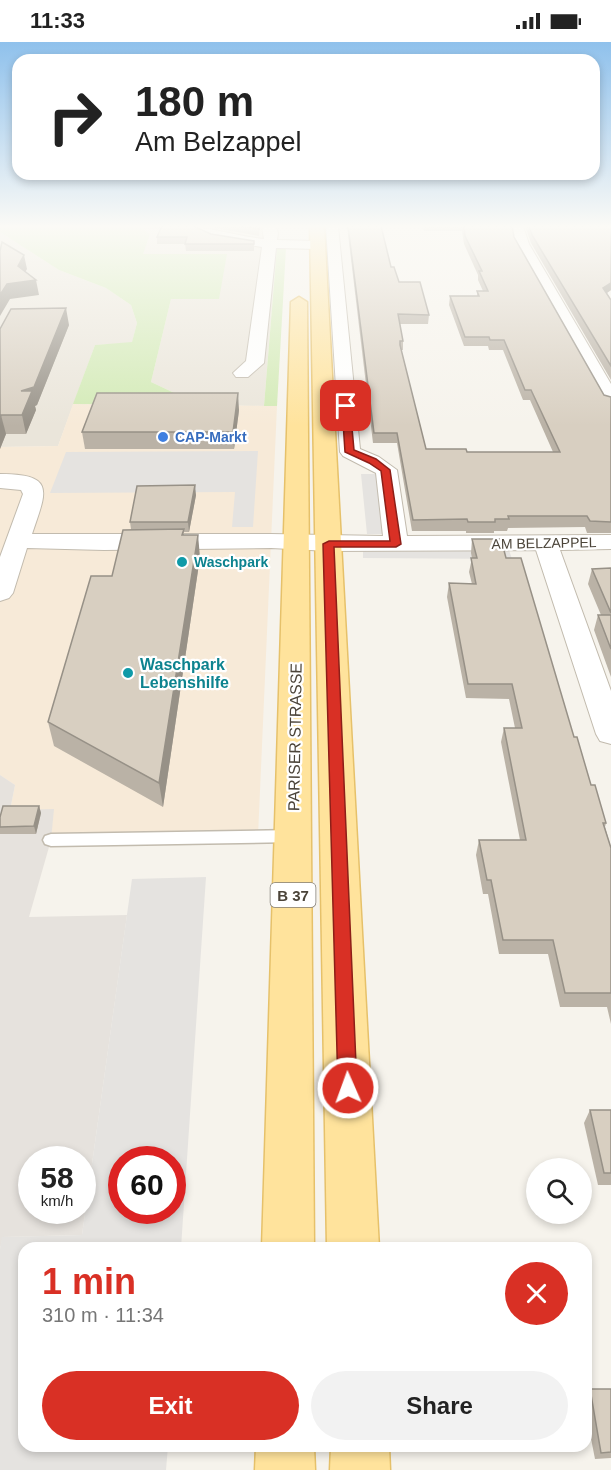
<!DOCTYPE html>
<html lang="en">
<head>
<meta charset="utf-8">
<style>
  body { margin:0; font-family:Helvetica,sans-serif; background:#f2f2f2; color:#222; height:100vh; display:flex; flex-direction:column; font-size:22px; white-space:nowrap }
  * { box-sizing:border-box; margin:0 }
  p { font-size:20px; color:#767676 }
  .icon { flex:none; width:33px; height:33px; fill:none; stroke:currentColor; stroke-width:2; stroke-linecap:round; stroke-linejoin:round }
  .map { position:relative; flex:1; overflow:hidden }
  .side { position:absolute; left:18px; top:1200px; width:574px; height:210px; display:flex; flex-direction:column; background:#fff; border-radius:18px; box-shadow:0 3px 9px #0003 }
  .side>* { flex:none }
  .banner { position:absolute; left:12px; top:12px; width:588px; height:126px; border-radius:18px; box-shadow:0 3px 9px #0003; background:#fff; color:#222; overflow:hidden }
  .buttons { position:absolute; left:526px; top:1116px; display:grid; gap:12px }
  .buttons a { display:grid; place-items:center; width:66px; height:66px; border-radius:50%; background:#fff; box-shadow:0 3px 9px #0003; font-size:30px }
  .speed { position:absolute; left:18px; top:1104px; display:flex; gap:12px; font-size:30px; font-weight:700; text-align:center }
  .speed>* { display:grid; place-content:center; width:78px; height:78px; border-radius:50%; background:#fff; box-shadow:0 3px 9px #0003; line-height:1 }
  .speed small { font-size:15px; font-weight:400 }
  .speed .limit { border:9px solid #d22; background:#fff; color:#111 }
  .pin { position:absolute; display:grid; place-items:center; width:51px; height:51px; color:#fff; margin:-26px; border-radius:12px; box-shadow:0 3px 9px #0006 }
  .me { position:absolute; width:66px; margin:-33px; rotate:358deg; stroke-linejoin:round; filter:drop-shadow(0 0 4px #0008) }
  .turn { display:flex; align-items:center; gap:21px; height:126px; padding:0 24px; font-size:27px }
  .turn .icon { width:78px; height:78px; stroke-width:2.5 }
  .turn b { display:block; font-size:42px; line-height:51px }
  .round { display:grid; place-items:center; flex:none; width:63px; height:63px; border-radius:32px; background:#f2f2f2 }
  .overview { display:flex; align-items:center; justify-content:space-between; height:102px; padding:0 24px }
  h1 { font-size:36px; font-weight:600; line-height:45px; color:#d93025 }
  .button { display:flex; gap:12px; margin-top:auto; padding:12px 24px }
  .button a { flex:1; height:69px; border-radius:36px; background:#d93025; color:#fff; font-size:24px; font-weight:600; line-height:69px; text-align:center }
  .button a+a { background:#f2f2f2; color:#222 }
  .status { display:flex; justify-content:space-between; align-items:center; height:42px; padding:0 30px; background:#fff; direction:ltr }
  .status svg { height:16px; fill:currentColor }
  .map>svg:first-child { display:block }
</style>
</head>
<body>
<div class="status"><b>11:33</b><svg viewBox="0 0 49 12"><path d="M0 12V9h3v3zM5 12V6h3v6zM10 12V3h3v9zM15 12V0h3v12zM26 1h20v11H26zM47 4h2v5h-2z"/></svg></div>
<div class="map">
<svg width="611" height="1428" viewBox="0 0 611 1428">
  <rect width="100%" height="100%" fill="#f6f3ec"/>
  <g fill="#eae5da">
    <polygon points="15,184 274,184 278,190 264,364 200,363 151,340 171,257"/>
    <polygon points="0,190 59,228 106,246 131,263 137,281 132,301 95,303 58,404 0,405"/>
  </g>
  <polygon fill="#f7ead8" points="73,362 277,364 258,794 51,798 10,768 15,743 0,733 0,405 58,404"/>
  <path fill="#e6e2dd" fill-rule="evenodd" d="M0,733L15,743L10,768L54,767L51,798L29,875L127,873L82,1193L3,1195L0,1207ZM32,1118H82V1168H32Z"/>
  <g fill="#d2eab5">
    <polygon points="0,184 139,184 150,192 143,212 227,212 219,257 171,257 151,340 200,363 73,362 95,303 132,300 137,281 131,263 106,246 59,228 0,190"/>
    <polygon points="277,205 286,206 277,364 264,364"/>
  </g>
  <g fill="#e5e3e0" fill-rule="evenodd">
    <polygon points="258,409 253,485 232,485 235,450 50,451 66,410"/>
    <polygon points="361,432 376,432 384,492 367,492"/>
    <polygon points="363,508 509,508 512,517 363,516"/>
    <path d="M206,835L181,1206H24V1404H168L166,1428H0V1207L2,1195L82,1193L132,837ZM122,1118H172V1168H122Z"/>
  </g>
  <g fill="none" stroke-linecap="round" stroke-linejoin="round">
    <defs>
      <polygon id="lane" points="294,788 300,790 302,794 300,798 294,800 51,804 45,802 43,798 45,794 51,792"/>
      <g id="street">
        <path d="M179,184C207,184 235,194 264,197L262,184H275L278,191L277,198L318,199L325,203L318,207L276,206L264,321L248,335H236L233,331L246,319L262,205L212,197Z"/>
        <path d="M326,184H338L360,407L379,415L397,428L407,494L611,493V507L560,508L611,649V702L600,699L596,692L536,508L329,509L271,506L104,508L27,506L13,551L9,556L0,559V515L23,452L21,448L0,446V432C57,432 46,450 32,492H271L383,494L376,431L343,414L340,410Z"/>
        <polygon points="510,184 523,184 529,202 611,342 611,364 604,362 602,358 515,202"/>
      </g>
      <g id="primary">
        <polygon points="310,184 324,184 379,1206 327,1206"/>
        <polygon points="299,255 307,260 314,1206 262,1206 291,260"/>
        <polygon points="256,1404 314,1404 315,1428 255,1428"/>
        <polygon points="331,1404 389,1404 390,1428 330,1428"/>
      </g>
    </defs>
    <use href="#lane" stroke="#c2bbae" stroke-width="3"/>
    <use href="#street" stroke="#c2bbae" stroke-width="2"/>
    <use href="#primary" stroke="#e6c16a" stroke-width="3"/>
    <use href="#lane" fill="#fff" fill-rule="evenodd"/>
    <use href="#street" fill="#fff" fill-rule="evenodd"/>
    <use href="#primary" fill="#ffe39c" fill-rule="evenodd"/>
  </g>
  <g fill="#bab2a6">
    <polygon points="152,184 193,184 211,192 254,199 254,209 186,209 185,202 157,202 157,195 160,188"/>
    <polygon points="205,184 260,184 259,194"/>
    <polygon points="347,184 381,184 391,225 399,240 429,273 428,282 400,282 403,299 403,308 401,308 426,407 467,410 553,410 530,358 523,358 503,308 489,308 488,304 464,304 449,263 450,254 477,254 477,249 483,249 478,238 478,233 464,202 462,189 424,189 423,184 512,184 514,195 604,353 611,355 611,491 587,491 585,485 508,486 507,489 494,489 494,491 466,491 466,489 412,489 397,401 373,401"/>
    <polygon points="525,184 611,184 611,248 607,251 611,258 611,338 531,201"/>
    <polygon points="69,283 37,363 35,364 36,368 26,392 6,392 0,407 0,287"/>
    <polygon points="239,368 234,407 85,407 82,390"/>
    <polygon points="196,453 189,490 184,490 184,493 200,515 163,765 54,704 48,680 112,534 131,487 130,480"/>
    <polygon points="472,497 506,516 574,695 591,743 606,781 605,785 611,806 611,982 607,965 560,965 548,912 499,912 488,852 483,852 476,813 479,798 520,798 501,700 504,686 515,686 509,657 466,656 447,555 449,541 472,542 469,530 472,516 471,511"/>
    <polygon points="611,526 611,635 594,588 598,573 601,573 588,542 592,527"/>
    <polygon points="39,764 41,771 36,792 0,792 0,775"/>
    <polygon points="590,1068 611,1068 611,1143 598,1143 584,1081"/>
    <polygon points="590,1347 611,1347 611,1416 595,1417 586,1371 586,1351"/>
  </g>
  <g fill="#979187">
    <polygon points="24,213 27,227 20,239 18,224"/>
    <polygon points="36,238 39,253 10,257 0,274 0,253 7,242"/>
    <polygon points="611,241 611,248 601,255 603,246"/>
    <polygon points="66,266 69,283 37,363 35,364 36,368 26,392 22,373 21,349"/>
    <polygon points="238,351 239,368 234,407 233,390"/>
    <polygon points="1,373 6,392 0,407 0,376"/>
    <polygon points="195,443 196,453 189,490 188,480"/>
    <polygon points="198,493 200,515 163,765 159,741"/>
    <polygon points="39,764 41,771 36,792 34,784"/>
  </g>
  <g fill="#d8cfc1" stroke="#979187" stroke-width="1.5">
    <polygon points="162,184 193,184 211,192 254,199 254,202 185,202 187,195 157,195"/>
    <polygon points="242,184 259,184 259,187"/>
    <polygon points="348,184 381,184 391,225 394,225 399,240 420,240 429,273 398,272 403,299 400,299 400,303 426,407 466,407 467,410 560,410 531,348 525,348 504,298 490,298 489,295 465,295 450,254 479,254 477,249 488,249 479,229 482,229 465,194 464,184 512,184 514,195 604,353 611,355 611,480 590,479 587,474 508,474 509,477 495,477 495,480 468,480 467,477 413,478 397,391 374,391"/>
    <polygon points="529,184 611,184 611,241 603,246 611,258 611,324 532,193"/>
    <polygon points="2,200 24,213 18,224 36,238 7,242 0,253 0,209"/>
    <polygon points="66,266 34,345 21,349 32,349 22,373 1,373 0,376 0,287 11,267"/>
    <polygon points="97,351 238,351 233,390 82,390"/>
    <polygon points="195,443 188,480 130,480 137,444"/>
    <polygon points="184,487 182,493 198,493 159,741 48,680 91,534 112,534 123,488"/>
    <polygon points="472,497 501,497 506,516 521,516 574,695 577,695 591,743 595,743 606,781 603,781 611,806 611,951 565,951 553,898 503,898 491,838 487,838 479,798 526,798 504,686 522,686 512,642 468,642 449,541 476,542 471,516 477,516"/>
    <polygon points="611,526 611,571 592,527"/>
    <polygon points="598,573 611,573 611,607"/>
    <polygon points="3,764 39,764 34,784 0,785 0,775"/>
    <polygon points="590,1068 611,1068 611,1131 604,1131"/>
    <polygon points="590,1347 611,1347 611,1410 601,1411"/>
  </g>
  <linearGradient id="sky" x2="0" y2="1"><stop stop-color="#8fc1ec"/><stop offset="0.48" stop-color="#fbfaf6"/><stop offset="1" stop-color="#fbfaf6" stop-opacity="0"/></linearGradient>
  <rect width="611" height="384" fill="url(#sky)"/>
  <polygon fill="#d93025" stroke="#8d1f18" stroke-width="1.5" points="346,361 350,364 354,408 376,417 390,428 401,502 396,505 334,505 357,1046 354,1052 348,1055 341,1052 338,1046 323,502 329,499 390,499 381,429 369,421 345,410 342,364"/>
  <circle fill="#3f7fe0" stroke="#fff" stroke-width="2" cx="163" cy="395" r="6"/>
  <g fill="#0f9aa8" stroke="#fff" stroke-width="2">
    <circle cx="182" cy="520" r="6"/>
    <circle cx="128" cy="631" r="6"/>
  </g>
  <g text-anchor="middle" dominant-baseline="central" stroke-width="4.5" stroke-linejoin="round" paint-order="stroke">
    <g font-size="14" font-weight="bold" fill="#366cbe" stroke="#fff" text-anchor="start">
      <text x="175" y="395">CAP-Markt</text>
    </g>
    <g font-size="14" fill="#4b4439" stroke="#fff">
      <text transform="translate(544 501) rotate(-1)">AM BELZAPPEL</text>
    </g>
    <g font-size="14" font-weight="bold" fill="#0d838f" stroke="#fff" text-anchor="start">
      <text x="194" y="520">Waschpark</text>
    </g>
    <rect fill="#fff" stroke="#817c74" stroke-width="1.5" x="270.5" y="841" width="45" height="24" rx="4.5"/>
    <g font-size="15" font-weight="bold" fill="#4b4439">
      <text x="293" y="853">B 37</text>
    </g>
    <g font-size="16" font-weight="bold" fill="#0d838f" stroke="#fff" text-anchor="start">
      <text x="140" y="622">Waschpark<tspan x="140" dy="18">Lebenshilfe</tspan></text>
    </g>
    <g font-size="16" fill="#4b4439" stroke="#fff">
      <text transform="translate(295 695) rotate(-89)">PARISER STRASSE</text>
    </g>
  </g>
</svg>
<div class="buttons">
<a><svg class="icon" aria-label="search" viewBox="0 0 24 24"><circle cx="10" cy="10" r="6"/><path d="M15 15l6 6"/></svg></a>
</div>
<div class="speed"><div>58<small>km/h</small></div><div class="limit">60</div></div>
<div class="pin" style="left:346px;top:364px;background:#d93025"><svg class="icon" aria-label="arrive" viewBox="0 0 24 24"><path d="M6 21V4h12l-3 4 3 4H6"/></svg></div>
<svg class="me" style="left:348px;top:1046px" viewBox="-20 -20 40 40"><circle r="17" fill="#d93025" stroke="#fff" stroke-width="3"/><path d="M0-11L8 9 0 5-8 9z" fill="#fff"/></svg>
<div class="banner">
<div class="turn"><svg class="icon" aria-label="right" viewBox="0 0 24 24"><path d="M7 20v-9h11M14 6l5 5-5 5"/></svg><div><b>180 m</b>Am Belzappel</div></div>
</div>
<section class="side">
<div class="overview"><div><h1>1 min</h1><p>310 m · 11:34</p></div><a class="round" style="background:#d93025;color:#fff"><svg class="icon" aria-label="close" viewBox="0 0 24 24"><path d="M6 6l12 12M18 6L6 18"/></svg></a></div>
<div class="button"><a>Exit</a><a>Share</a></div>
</section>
</div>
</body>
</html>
